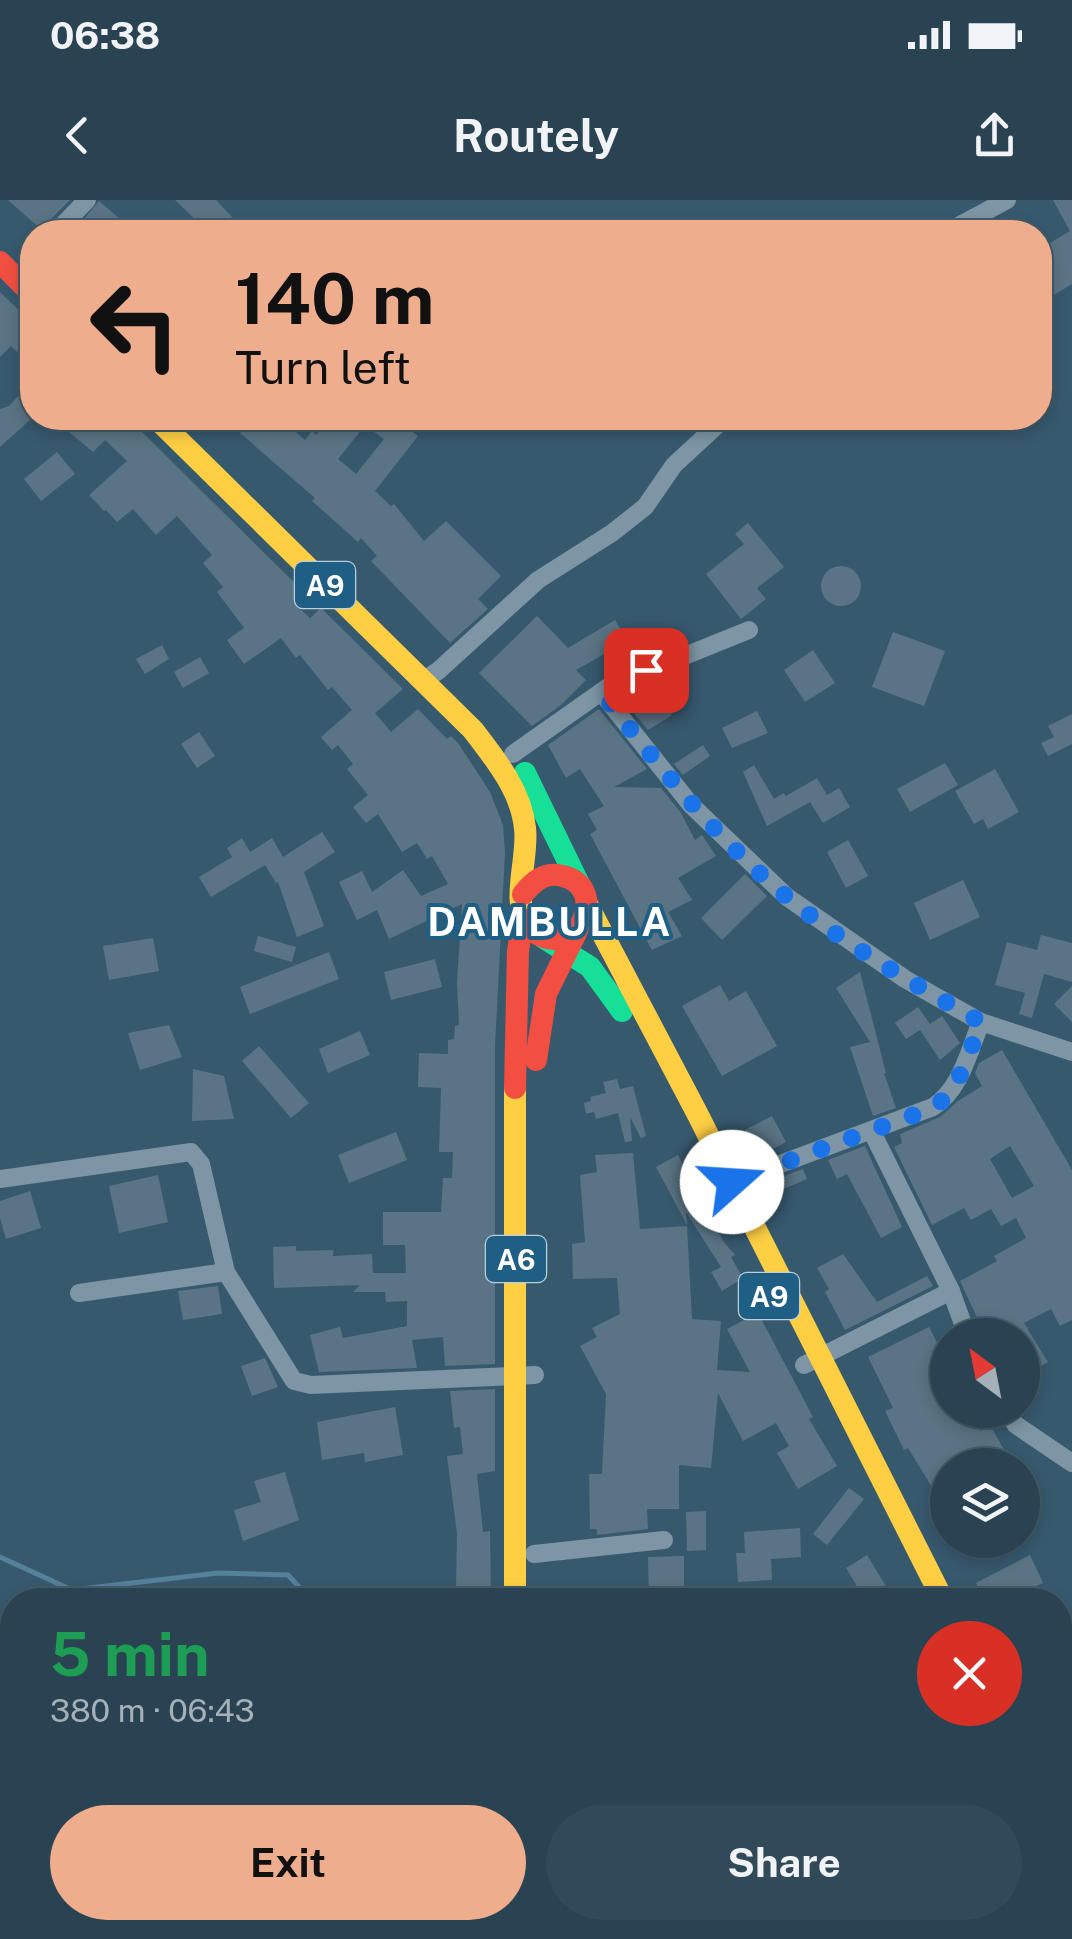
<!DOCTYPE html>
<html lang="en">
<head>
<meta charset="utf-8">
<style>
  body { margin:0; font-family:"Public Sans",sans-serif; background:#314a59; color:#f1f3f6; height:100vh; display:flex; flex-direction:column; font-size:38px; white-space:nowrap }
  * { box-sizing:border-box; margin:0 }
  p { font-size:32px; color:#a5b0b8 }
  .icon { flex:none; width:55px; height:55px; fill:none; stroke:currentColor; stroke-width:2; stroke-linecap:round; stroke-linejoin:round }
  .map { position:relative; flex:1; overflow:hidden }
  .details { position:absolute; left:0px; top:1388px; width:1072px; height:352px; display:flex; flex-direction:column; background:#294352; border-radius:40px 40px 0 0; box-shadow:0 5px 15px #0003,0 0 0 2px #455c69 }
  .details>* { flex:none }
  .top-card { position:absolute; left:20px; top:20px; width:1032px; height:210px; border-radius:40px; box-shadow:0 5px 15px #0003,0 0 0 2px #455c69; background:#eead8d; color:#111; overflow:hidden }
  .needle { width:65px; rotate:328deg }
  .buttons { position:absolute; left:930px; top:1118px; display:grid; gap:20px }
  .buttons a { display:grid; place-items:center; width:110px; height:110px; border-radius:50%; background:#294352; box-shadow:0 5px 15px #0003,0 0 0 2px #455c69; font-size:50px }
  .pin { position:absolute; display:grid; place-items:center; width:85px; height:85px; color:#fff; margin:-42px; border-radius:20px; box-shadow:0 5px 15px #0006 }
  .me { position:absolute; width:110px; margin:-55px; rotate:71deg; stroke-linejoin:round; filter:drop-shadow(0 0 8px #0008) }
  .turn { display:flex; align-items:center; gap:35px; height:210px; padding:0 50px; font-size:45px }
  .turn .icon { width:130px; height:130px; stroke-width:2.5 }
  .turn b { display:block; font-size:70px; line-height:85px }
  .round { display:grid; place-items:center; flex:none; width:105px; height:105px; border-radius:52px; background:#314a59 }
  .head { display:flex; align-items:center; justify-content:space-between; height:170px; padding:0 50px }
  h1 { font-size:60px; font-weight:700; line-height:75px; color:#1e9e55 }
  .primary-button { display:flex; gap:20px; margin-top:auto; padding:20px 50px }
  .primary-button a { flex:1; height:115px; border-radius:60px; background:#eead8d; color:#111; font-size:40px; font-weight:700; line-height:115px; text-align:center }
  .primary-button a+a { background:#314a59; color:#f1f3f6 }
  .status { display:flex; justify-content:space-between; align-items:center; height:70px; padding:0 50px; background:#294352; direction:ltr }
  .status svg { height:28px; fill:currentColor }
  header { display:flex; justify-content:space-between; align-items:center; height:130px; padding:0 50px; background:#294352; font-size:45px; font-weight:700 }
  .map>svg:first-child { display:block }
</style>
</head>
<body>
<div class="status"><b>06:38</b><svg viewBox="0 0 49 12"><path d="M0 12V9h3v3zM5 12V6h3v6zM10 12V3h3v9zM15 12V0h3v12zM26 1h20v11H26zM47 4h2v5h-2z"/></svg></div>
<header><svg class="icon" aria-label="back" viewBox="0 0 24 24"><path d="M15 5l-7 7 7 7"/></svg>Routely<svg class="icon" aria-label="share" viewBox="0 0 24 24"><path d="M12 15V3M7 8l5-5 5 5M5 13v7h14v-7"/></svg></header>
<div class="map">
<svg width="1072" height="1739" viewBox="0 0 1072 1739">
  <rect width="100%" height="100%" fill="#37596e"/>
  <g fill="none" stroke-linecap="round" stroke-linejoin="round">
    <g stroke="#55819b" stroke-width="5">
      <polyline points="0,1357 72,1390 218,1373 288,1375 311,1400"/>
      <polyline points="956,1728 964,1739"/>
    </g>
  </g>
  <g fill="#5a7485" fill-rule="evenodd">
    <polygon points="8,0 70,0 47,23 44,32"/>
    <polygon points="175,0 216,0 246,32 191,32 200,24"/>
    <polygon points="1053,0 1072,0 1072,84 1044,101 1040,94 1040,49 1070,31"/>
    <polygon points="99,1 135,32 73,32"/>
    <polygon points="0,92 32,123 32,166 11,146 0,157"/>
    <polygon points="32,181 32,218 0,247 0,209 9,206"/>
    <polygon points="52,218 137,218 142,232 308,396 298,407 310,418 321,408 403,489 375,513 391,532 418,509 447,539 451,536 458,543 490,592 503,625 505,653 495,846 495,1164 445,1166 443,1137 412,1140 417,1168 319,1172 310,1135 340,1127 343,1138 407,1126 407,1101 386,1102 385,1092 353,1092 360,1085 274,1088 273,1047 296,1046 296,1051 333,1050 333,1056 372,1054 373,1073 406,1073 405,1045 383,1045 383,1012 441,1012 443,978 452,978 453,952 439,952 441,888 418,887 419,853 448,854 448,840 454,839 455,826 459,825 457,783 462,704 389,739 377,710 357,720 339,682 362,671 372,692 403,670 421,696 448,684 432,656 427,659 417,643 402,652 378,614 366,623 353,607 368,595 347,569 353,564 338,545 332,550 321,537 352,510 332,487 328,490 300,455 296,458 281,438 244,464 227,440 244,428 217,392 223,387 203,363 212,355 177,316 156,335 133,309 117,322 106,310 104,311 89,295 127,261 105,240 93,252"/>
    <polygon points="234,218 280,218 305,240 312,231 316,235 329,219 359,218 367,223 338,259 356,274 384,239 370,229 378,218 393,218 418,236 375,291 391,306 394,304 424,341 446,321 501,376 478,399 488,409 450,443 371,361 377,356 361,338 358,342 312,301 315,298 240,233 245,228"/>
    <polygon points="57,252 75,274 41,301 24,279"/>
    <polygon points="748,323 784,367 757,388 766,399 741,419 706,374 744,344 735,334"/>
    <circle cx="841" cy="386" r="20"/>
    <polygon points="537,416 568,448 615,420 638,458 616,470 606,453 576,470 586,480 561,505 532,526 479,473"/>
    <polygon points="893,432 945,451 924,506 872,487"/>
    <polygon points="162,445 169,459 145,474 136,459"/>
    <polygon points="813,450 835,483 805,502 784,470"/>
    <polygon points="200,457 209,473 183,488 174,472"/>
    <polygon points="654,485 672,515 648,530 625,502"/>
    <polygon points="599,509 647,569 614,587 661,588 681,613 695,640 702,635 716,656 678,678 692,700 668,712 682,736 652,750 590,634 597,630 588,614 604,606 580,569 566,578 548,545"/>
    <polygon points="757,511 768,533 732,548 722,528"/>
    <polygon points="1072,514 1072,544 1048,556 1041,543 1054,537 1048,526"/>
    <polygon points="199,532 215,556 197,568 181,544"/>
    <polygon points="703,545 710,556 683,575 674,564"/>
    <polygon points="945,563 958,585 910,612 897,589"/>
    <polygon points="754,565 774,599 784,593 786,596 817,578 827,595 839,588 850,607 823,623 810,602 767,626 743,572"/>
    <polygon points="995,569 1019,612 988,629 983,619 974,624 955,591"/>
    <polygon points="322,632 335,652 304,672 324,726 297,737 278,682 276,683 265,665 211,697 199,677 232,657 227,648 242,638 250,652 272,638 283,657"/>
    <polygon points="848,640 868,676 846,688 827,652"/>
    <polygon points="745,674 767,696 722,740 701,718"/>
    <polygon points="963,680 980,717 930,740 914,703"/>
    <polygon points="1041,735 1072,743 1072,782 1044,774 1032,818 1019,814 1025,793 995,785 1007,742 1037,750"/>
    <polygon points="258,736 296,747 292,762 254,751"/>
    <polygon points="153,738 159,771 109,780 103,746"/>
    <polygon points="329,752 339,779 250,814 240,787"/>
    <polygon points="435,759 442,787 391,800 384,772"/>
    <polygon points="860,772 886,873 884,873 896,908 873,916 850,847 870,842 836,788"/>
    <polygon points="720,785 729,801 746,791 777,846 722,876 682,806"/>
    <polygon points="1072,786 1072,822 1054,804"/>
    <polygon points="918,807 930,824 942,816 960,843 940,860 920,830 906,839 895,823"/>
    <polygon points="169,825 182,857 140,870 128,833"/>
    <polygon points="360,831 370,855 328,873 319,849"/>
    <polygon points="259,846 309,903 291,918 242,861"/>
    <path d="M1002,850L1072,970V1120L1060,1126L1051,1109L1024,1123L1048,1162L1022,1177V1135H979L978,1128L981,1126L960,1081L997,1061L994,1056L1026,1038L1016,1018L1001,1026L991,1009L971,1020L964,1008L932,1025L894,947L902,943L900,934L940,917L958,901L982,886L975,873L979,863ZM1010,946L1034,986L1012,998L990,959Z"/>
    <polygon points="193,869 224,876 234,919 192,921"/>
    <polygon points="617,879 620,889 633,886 646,936 641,938 630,917 632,941 625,942 618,913 596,919 594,912 586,914 584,903 591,901 590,897 606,893 603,882"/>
    <polygon points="772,916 786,942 758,957 743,931"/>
    <polygon points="396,932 407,960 349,983 338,955"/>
    <polygon points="865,946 902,1027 881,1038 847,974 837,979 828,960"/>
    <polygon points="633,953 640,1029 687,1026 692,1119 721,1121 717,1170 750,1172 727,1129 758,1113 813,1217 809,1219 837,1266 798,1289 777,1253 789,1246 776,1223 743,1241 718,1193 711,1268 679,1265 679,1309 647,1309 648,1329 597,1335 597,1329 590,1329 589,1274 602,1274 606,1194 580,1146 597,1137 592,1128 620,1114 617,1078 573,1079 572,1044 585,1042 580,975 597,972 595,955"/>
    <polygon points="678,955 723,1041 735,1055 731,1057 743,1078 722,1091 711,1072 721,1067 686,1012 687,1025 656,967"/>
    <polygon points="803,969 807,979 772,994 767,982"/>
    <polygon points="158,975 168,1022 119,1033 109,986"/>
    <polygon points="30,991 41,1028 6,1039 0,1018 0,1001"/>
    <polygon points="843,1054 877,1102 927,1076 933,1086 845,1130 825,1092 829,1089 817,1068"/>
    <polygon points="218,1086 222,1114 183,1120 178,1091"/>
    <polygon points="929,1127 948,1164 948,1210 971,1210 981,1231 990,1225 1007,1255 1001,1258 1005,1265 948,1265 948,1313 908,1248 904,1250 885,1211 893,1208 868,1157"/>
    <polygon points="265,1158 278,1187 252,1196 241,1166"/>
    <polygon points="495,1189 495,1271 477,1274 483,1332 490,1331 491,1400 414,1400 414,1387 456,1387 457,1333 447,1256 463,1254 460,1227 454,1228 450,1191"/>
    <polygon points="395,1207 403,1255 365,1262 364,1253 322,1260 317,1222"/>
    <polygon points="285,1272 299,1320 243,1341 234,1310 261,1302 254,1281"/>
    <polygon points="849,1288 864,1299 827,1345 813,1334"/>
    <polygon points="706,1311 706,1350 687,1351 686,1312"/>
    <polygon points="800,1328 801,1357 771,1359 772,1380 738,1382 736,1353 745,1353 744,1332"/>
    <polygon points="867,1355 890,1393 878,1400 865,1400 846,1368"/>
    <polygon points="1030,1355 1043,1383 1022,1393 1026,1400 984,1400 976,1383"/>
    <polygon points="684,1356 684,1399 649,1400 648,1357"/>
    <rect x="583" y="1388" width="38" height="12"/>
    <polygon points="1072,1433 1072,1522 1060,1528 1060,1440"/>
    <polygon points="1060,1712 1066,1715 1072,1725 1072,1739 1016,1739 1010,1728 1060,1728"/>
    <polygon points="571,1728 609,1728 608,1739 570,1739"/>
  </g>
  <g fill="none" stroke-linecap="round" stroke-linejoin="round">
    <g stroke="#7d95a4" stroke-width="18">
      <polyline points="56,32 87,0"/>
      <polyline points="947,32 1007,0"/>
      <polyline points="27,63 32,57"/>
      <polyline points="422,481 438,471 538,380 612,333 645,307 674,265 725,218"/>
      <polyline points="601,492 691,605 787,697 905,779 981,822 1072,852"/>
      <polyline points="513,554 608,487 749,430"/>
      <polyline points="872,932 951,1091 967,1135"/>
      <polyline points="0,979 191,952 201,964 226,1072 294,1181 311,1185 535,1175"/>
      <path d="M732,982L933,907C961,889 969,851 981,822"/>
      <polyline points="79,1093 226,1072"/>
      <polyline points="804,1165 951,1091"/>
      <polyline points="1005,1210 1016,1225 1072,1263"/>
      <polyline points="534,1354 664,1340"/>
      <polyline points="0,1529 12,1531"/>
      <polyline points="1060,1563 1072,1557"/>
      <polyline points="212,1728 213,1739"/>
      <polyline points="690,1728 710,1732"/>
    </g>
    <g stroke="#16e098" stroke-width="22">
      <polyline points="525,573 580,686"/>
      <polyline points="544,738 590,767 622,811"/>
      <polyline points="1060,1632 1072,1656"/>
    </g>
    <g stroke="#ffcf43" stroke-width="22">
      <path d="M156,218L473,530C495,559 521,590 525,628C529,660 509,703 531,730"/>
      <polyline points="587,704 697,913 943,1400"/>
      <polyline points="515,888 515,1400"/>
      <polyline points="1060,1672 1072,1696"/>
    </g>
    <g stroke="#f24e42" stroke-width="22">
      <polyline points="0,62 32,94"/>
      <path d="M523,694C534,681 545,671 563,676C611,688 578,765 531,730"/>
      <polyline points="536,860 546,794 576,733"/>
      <polyline points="515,888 518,751 523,719"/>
      <polyline points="508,1739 509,1728"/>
    </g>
  </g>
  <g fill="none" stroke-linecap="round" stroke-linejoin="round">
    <path stroke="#1a73e8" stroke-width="18" stroke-dasharray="0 32.4" d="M646,470L601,492C658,564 715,638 787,697C845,745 916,785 981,822C969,851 961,889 933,908L732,982"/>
  </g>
  <g text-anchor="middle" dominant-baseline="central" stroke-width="8" stroke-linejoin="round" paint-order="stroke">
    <g fill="#205f85" stroke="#bccfda" stroke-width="2.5">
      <rect x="295" y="362" width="60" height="46" rx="8"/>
      <rect x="486" y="1036" width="60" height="46" rx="8"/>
      <rect x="739" y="1073" width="60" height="46" rx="8"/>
    </g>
    <g font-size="28" font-weight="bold" fill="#fff">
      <text x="325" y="385">A9</text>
      <text x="516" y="1059">A6</text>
      <text x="769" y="1096">A9</text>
    </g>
    <g font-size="40" font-weight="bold" letter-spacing="2.5" fill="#fff" stroke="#205f85">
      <text x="550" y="721">DAMBULLA</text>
    </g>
  </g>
</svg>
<div class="buttons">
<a><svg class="needle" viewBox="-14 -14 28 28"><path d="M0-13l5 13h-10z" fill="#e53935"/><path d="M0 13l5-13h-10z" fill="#a5b0b8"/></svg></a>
<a><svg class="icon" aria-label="layers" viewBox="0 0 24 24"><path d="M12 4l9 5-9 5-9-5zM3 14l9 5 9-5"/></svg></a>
</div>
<div class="pin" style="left:646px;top:470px;background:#d93025"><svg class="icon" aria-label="arrive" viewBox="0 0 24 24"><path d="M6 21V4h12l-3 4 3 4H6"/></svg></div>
<svg class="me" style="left:732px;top:982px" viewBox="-20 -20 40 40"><circle r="19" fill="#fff"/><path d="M0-13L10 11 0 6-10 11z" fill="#1a73e8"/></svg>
<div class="top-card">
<div class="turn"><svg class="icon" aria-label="left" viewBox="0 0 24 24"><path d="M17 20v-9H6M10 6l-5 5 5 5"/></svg><div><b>140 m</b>Turn left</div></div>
</div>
<section class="details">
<div class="head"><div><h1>5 min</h1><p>380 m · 06:43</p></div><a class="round" style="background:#d93025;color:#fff"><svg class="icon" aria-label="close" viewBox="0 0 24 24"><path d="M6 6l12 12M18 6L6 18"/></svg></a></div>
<div class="primary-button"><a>Exit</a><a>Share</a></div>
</section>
</div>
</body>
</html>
